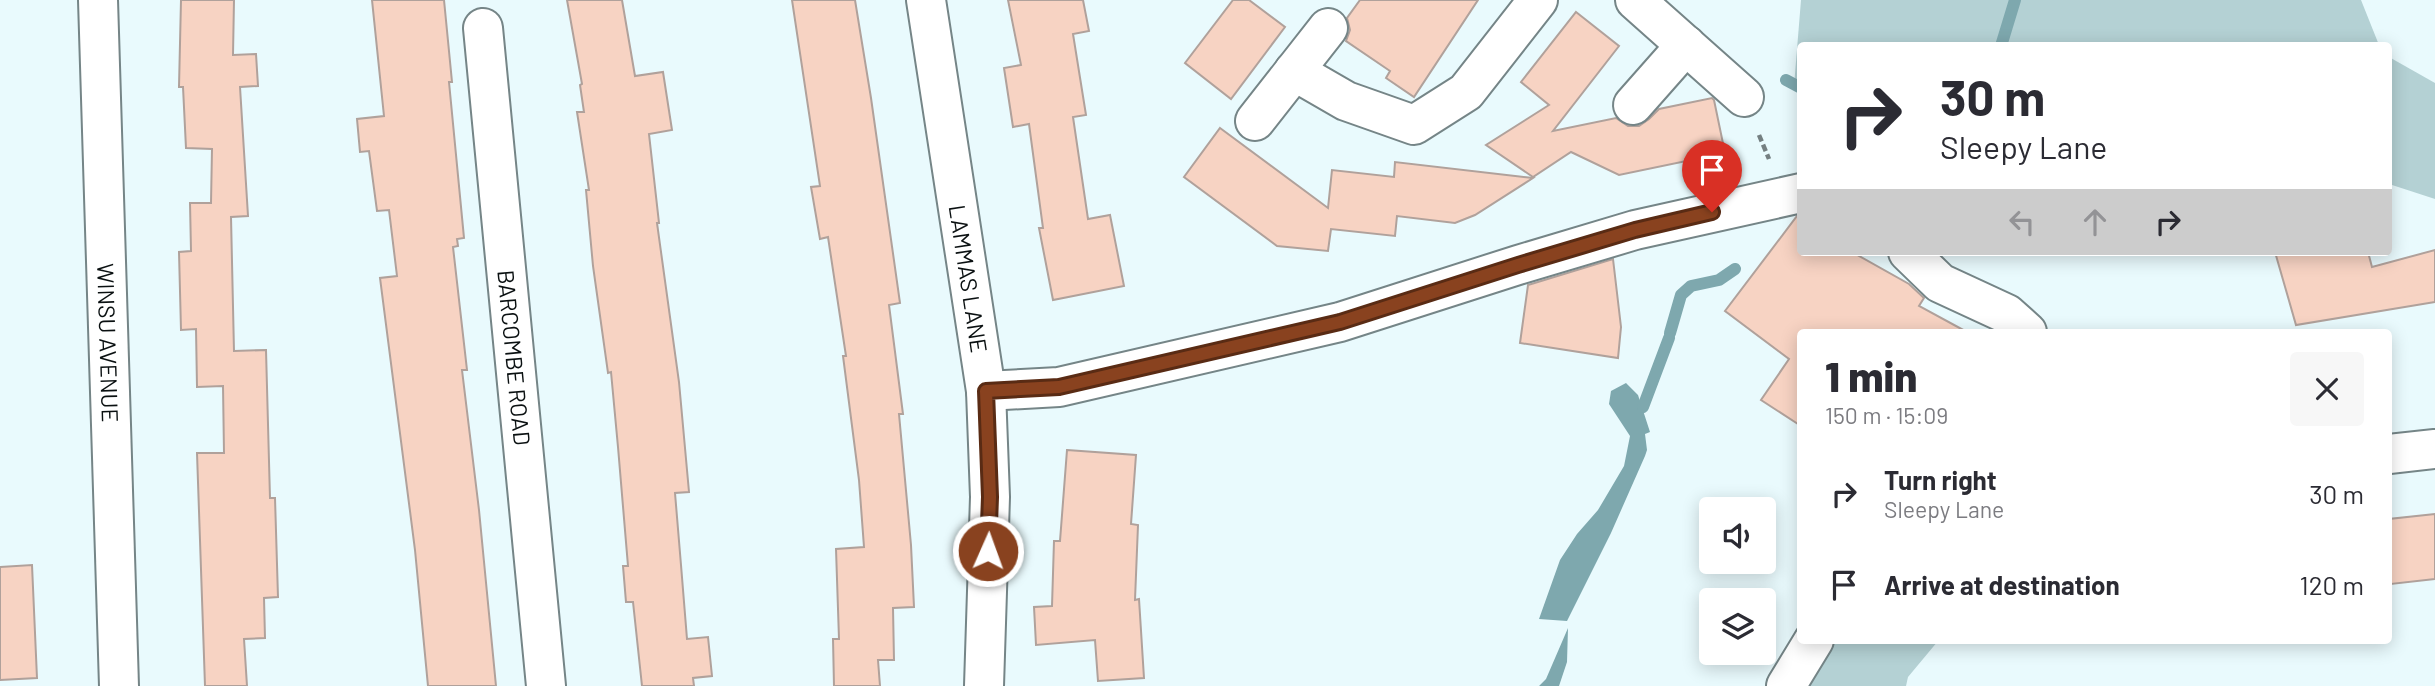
<!DOCTYPE html>
<html lang="en">
<head>
<meta charset="utf-8">
<style>
  body { margin:0; font-family:Barlow,sans-serif; background:#f7f7f7; color:#2b2b33; height:100vh; display:flex; flex-direction:column; font-size:26px; white-space:nowrap }
  * { box-sizing:border-box; margin:0 }
  p { font-size:23px; color:#7c7c81 }
  .icon { flex:none; width:38px; height:38px; fill:none; stroke:currentColor; stroke-width:2; stroke-linecap:round; stroke-linejoin:round }
  .map { position:relative; flex:1; overflow:hidden }
  .panel { position:absolute; left:1797px; top:329px; width:595px; height:315px; display:flex; flex-direction:column; background:#fff; border-radius:7px; box-shadow:0 4px 18px #0003 }
  .panel>* { flex:none }
  .hud { position:absolute; left:1797px; top:42px; width:595px; height:214px; border-radius:7px; box-shadow:0 4px 18px #0003; background:#fff; color:#2b2b33; overflow:hidden }
  .fabs { position:absolute; left:1699px; top:497px; display:grid; gap:14px }
  .fabs a { display:grid; place-items:center; width:77px; height:77px; border-radius:7px; background:#fff; box-shadow:0 4px 18px #0003; font-size:35px }
  .pin { position:absolute; display:grid; place-items:center; width:60px; height:60px; color:#fff; margin:-72px -30px; border-radius:50% 50% 50% 0; rotate:-45deg; box-shadow:0 0 7px #0007 }
  .pin .icon { rotate:45deg }
  .me { position:absolute; width:77px; margin:-38px; rotate:2deg; stroke-linejoin:round; filter:drop-shadow(0 0 5px #0008) }
  .turn { display:flex; align-items:center; gap:24px; height:147px; padding:0 28px; font-size:32px }
  .turn .icon { width:91px; height:91px; stroke-width:2.5 }
  .turn b { display:block; font-size:49px; line-height:60px }
  .lanes { display:flex; align-items:center; height:66px; padding:0 28px; background:#0003; justify-content:center; gap:35px; direction:ltr }
  .lanes .off { opacity:.35 }
  .round { display:grid; place-items:center; flex:none; width:74px; height:74px; border-radius:7px; background:#f7f7f7 }
  .headline { display:flex; align-items:center; justify-content:space-between; height:119px; padding:0 28px }
  h1 { font-size:42px; font-weight:800; line-height:52px }
  ul { padding:0; list-style:none }
  li { display:flex; align-items:center; gap:21px; height:91px; padding:0 28px }
  li div { flex:1 }
  li b { display:block; font-size:26px }
  li em { font-style:normal }
  .map>svg:first-child { display:block }
</style>
</head>
<body>
<div class="map">
<svg width="2435" height="686" viewBox="0 0 2435 686">
  <rect width="100%" height="100%" fill="#e9fafd"/>
  <g fill="#b4d1d4">
    <polygon points="1801,0 2361,0 2379,45 1801,46 1801,98 1794,86"/>
    <polygon points="2389,57 2435,83 2435,199 2389,184"/>
    <polygon points="1814,641 1938,641 1908,677 1906,686 1786,686"/>
  </g>
  <g fill="#7ea8ae">
    <polygon points="1626,383 1638,395 1650,432 1645,434 1647,450 1645,456 1611,533 1567,621 1539,619 1560,560 1577,534 1598,510 1624,466 1630,436 1609,404 1611,391"/>
    <polygon points="1568,628 1567,662 1559,686 1539,686 1546,679"/>
  </g>
  <g fill="none" stroke-linecap="round" stroke-linejoin="round">
    <g stroke="#7ea8ae" stroke-width="12">
      <polyline points="2001,46 2015,0"/>
      <polyline points="1786,80 1801,88"/>
      <polyline points="1670,333 1681,295 1691,286 1719,280 1735,269"/>
      <polyline points="1643,407 1669,338"/>
    </g>
  </g>
  <g fill="#f7d3c3" stroke="#b0a19b" stroke-width="2">
    <polygon points="181,0 234,0 233,55 256,54 258,86 240,87 248,216 231,217 234,351 266,350 270,498 275,498 278,597 264,598 265,638 244,639 247,686 205,686 197,453 224,453 223,386 197,387 196,329 181,330 179,252 191,251 190,203 211,203 212,149 186,148 183,87 179,87"/>
    <polygon points="372,0 444,0 452,82 449,82 464,238 457,239 458,246 453,247 467,370 462,370 479,510 496,686 428,686 415,550 380,278 397,276 389,210 377,211 369,151 360,152 357,119 384,116"/>
    <polygon points="567,0 622,0 635,76 663,72 672,130 649,134 659,223 657,223 679,382 689,492 675,493 681,565 687,639 708,637 712,676 693,678 694,686 642,686 633,602 626,602 623,566 628,566 618,447 611,372 608,373 593,266 586,190 589,190 577,112 584,112 580,85 582,84"/>
    <polygon points="792,0 855,0 871,98 900,303 889,305 903,414 899,414 911,545 914,607 893,608 894,660 878,660 880,686 834,686 833,639 839,639 836,549 864,547 859,480 843,356 846,356 828,237 820,239 811,187 820,186"/>
    <polygon points="1008,0 1083,0 1089,31 1073,34 1086,115 1073,117 1088,219 1110,215 1124,286 1053,300 1039,228 1043,228 1029,124 1013,127 1004,68 1021,65"/>
    <polygon points="1233,0 1249,0 1285,27 1231,99 1185,63"/>
    <polygon points="1360,0 1478,0 1414,97 1386,78 1390,71 1346,41 1350,30 1347,18"/>
    <polygon points="1576,12 1619,46 1553,131 1616,118 1628,126 1639,126 1649,119 1659,109 1712,98 1714,100 1725,153 1619,175 1571,152 1533,177 1486,145 1549,105 1521,82"/>
    <polygon points="1220,128 1328,208 1332,170 1394,177 1395,162 1533,178 1475,215 1455,223 1397,216 1395,236 1331,229 1328,251 1277,246 1184,177"/>
    <polygon points="1801,215 1801,252 1852,252 1909,284 1924,298 1919,306 1967,332 1801,332 1801,426 1761,400 1789,359 1725,311 1797,216"/>
    <polygon points="2435,250 2435,302 2296,325 2275,252 2368,252 2372,267"/>
    <polygon points="1613,259 1621,327 1618,358 1520,343 1528,285"/>
    <polygon points="1067,450 1136,455 1131,524 1138,525 1135,600 1139,599 1144,678 1098,681 1095,640 1036,645 1034,607 1052,606 1054,541 1060,541"/>
    <polygon points="2435,514 2435,579 2391,584 2389,519"/>
    <polygon points="32,565 37,678 0,680 0,567"/>
  </g>
  <g fill="none" stroke-linecap="round" stroke-linejoin="round">
    <defs>
      <g id="minor">
        <path id="s1" d="M98,0L119,686"/>
        <path id="s2" d="M926,0L986,391L990,497L984,686"/>
        <polyline points="1635,0 1744,97"/>
        <path id="s3" d="M483,28L546,686"/>
        <polyline points="1294,71 1346,101 1414,125 1466,92 1538,0"/>
        <polyline points="1633,105 1686,45"/>
        <polyline points="1255,121 1328,28"/>
        <polyline points="1908,252 1940,283 2007,314 2027,332"/>
        <polyline points="986,391 1059,387 1340,322 1518,265 1635,230 1801,193"/>
        <polyline points="2389,454 2435,449"/>
        <polyline points="1786,686 1814,640"/>
      </g>
    </defs>
    <use href="#minor" stroke="#758587" stroke-width="42"/>
    <polyline stroke="#747f81" stroke-width="4.5" stroke-dasharray="7 3.5" stroke-linecap="butt" points="1759,135 1769,159"/>
    <use href="#minor" stroke="#fff" stroke-width="38"/>
  </g>
  <g fill="none" stroke-linecap="round" stroke-linejoin="round">
    <defs>
      <polyline id="route" points="988,551 990,497 986,391 1059,387 1340,322 1518,265 1635,230 1712,212"/>
    </defs>
    <use href="#route" stroke="#592b14" stroke-width="18"/>
    <use href="#route" stroke="#89421f" stroke-width="12"/>
  </g>
  <g text-anchor="middle" dominant-baseline="central" stroke-width="5" stroke-linejoin="round" paint-order="stroke">
    <g font-size="23" fill="#0a1011" stroke="#e9fafd">
      <text stroke="none"><textPath href="#s2" startOffset="282">LAMMAS LANE</textPath></text>
      <text stroke="none"><textPath href="#s1" startOffset="343">WINSU AVENUE</textPath></text>
      <text stroke="none"><textPath href="#s3" startOffset="331">BARCOMBE ROAD</textPath></text>
    </g>
  </g>
</svg>
<div class="fabs">
<a><svg class="icon" aria-label="sound" viewBox="0 0 24 24"><path d="M4 9h4l5-4v14l-5-4H4zM17 9q2 3 0 6"/></svg></a>
<a><svg class="icon" aria-label="layers" viewBox="0 0 24 24"><path d="M12 4l9 5-9 5-9-5zM3 14l9 5 9-5"/></svg></a>
</div>
<div class="pin" style="left:1712px;top:212px;background:#d93025"><svg class="icon" aria-label="arrive" viewBox="0 0 24 24"><path d="M6 21V4h12l-3 4 3 4H6"/></svg></div>
<svg class="me" style="left:988px;top:551px" viewBox="-20 -20 40 40"><circle r="17" fill="#89421f" stroke="#fff" stroke-width="3"/><path d="M0-11L8 9 0 5-8 9z" fill="#fff"/></svg>
<div class="hud">
<div class="turn"><svg class="icon" aria-label="right" viewBox="0 0 24 24"><path d="M7 20v-9h11M14 6l5 5-5 5"/></svg><div><b>30 m</b>Sleepy Lane</div></div>
<div class="lanes"><svg class="icon off" aria-label="left" viewBox="0 0 24 24"><path d="M17 20v-9H6M10 6l-5 5 5 5"/></svg><svg class="icon off" aria-label="ahead" viewBox="0 0 24 24"><path d="M12 20V5M6 11l6-6 6 6"/></svg><svg class="icon" aria-label="right" viewBox="0 0 24 24"><path d="M7 20v-9h11M14 6l5 5-5 5"/></svg></div>
</div>
<section class="panel">
<div class="headline"><div><h1>1 min</h1><p>150 m · 15:09</p></div><a class="round"><svg class="icon" aria-label="close" viewBox="0 0 24 24"><path d="M6 6l12 12M18 6L6 18"/></svg></a></div>
<ul>
<li><svg class="icon" aria-label="right" viewBox="0 0 24 24"><path d="M7 20v-9h11M14 6l5 5-5 5"/></svg><div><b>Turn right</b><p>Sleepy Lane</p></div><em>30 m</em></li>
<li><svg class="icon" aria-label="arrive" viewBox="0 0 24 24"><path d="M6 21V4h12l-3 4 3 4H6"/></svg><div><b>Arrive at destination</b></div><em>120 m</em></li>
</ul>
</section>
</div>
</body>
</html>
